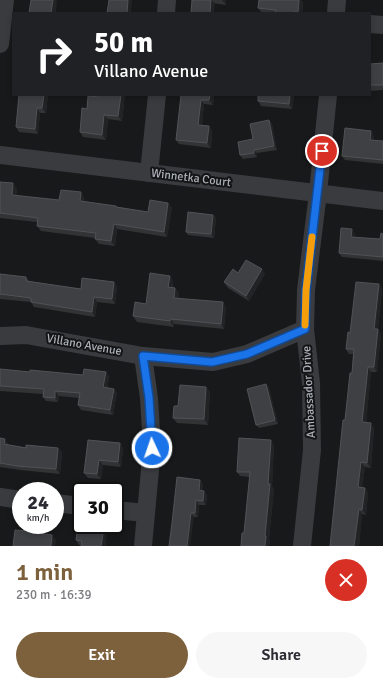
<!DOCTYPE html>
<html lang="en">
<head>
<meta charset="utf-8">
<style>
  body { margin:0; font-family:Signika,sans-serif; background:#f7f7f7; color:#2b2b33; height:100vh; display:flex; flex-direction:column; font-size:15px; white-space:nowrap }
  * { box-sizing:border-box; margin:0 }
  p { font-size:13px; color:#7c7c81 }
  .icon { flex:none; width:22px; height:22px; fill:none; stroke:currentColor; stroke-width:2; stroke-linecap:round; stroke-linejoin:round }
  .map { position:relative; height:546px; overflow:hidden }
  .drawer { display:flex; flex-direction:column; background:#fff; flex:1 }
  .drawer>* { flex:none }
  .hud { position:absolute; left:12px; top:12px; width:359px; height:84px; border-radius:0px; box-shadow:0 2px 6px #0003; background:#202124; color:#fff; overflow:hidden }
  .speed { position:absolute; left:12px; top:482px; display:flex; gap:8px; font-size:20px; font-weight:700; text-align:center }
  .speed>* { display:grid; place-content:center; width:52px; height:52px; border-radius:50%; background:#fff; box-shadow:0 2px 6px #0003; line-height:1 }
  .speed small { font-size:10px; font-weight:400 }
  .speed .limit { border:2px solid #111; border-radius:6px; background:#fff; color:#111 }
  .pin { position:absolute; display:grid; place-items:center; width:34px; height:34px; color:#fff; margin:-17px; border:2px solid #fff; border-radius:50%; box-shadow:0 1px 4px #0007 }
  .me { position:absolute; width:44px; margin:-22px; rotate:357deg; stroke-linejoin:round; filter:drop-shadow(0 0 3px #0008) }
  .turn { display:flex; align-items:center; gap:14px; height:84px; padding:0 16px; font-size:18px }
  .turn .icon { width:52px; height:52px; stroke-width:2.5 }
  .turn b { display:block; font-size:28px; line-height:34px }
  .round { display:grid; place-items:center; flex:none; width:42px; height:42px; border-radius:21px; background:#f7f7f7 }
  .headline { display:flex; align-items:center; justify-content:space-between; height:68px; padding:0 16px }
  h1 { font-size:24px; font-weight:600; line-height:30px; color:#7d613d }
  .button { display:flex; gap:8px; margin-top:auto; padding:8px 16px }
  .button a { flex:1; height:46px; border-radius:24px; background:#7d613d; color:#fff; font-size:16px; font-weight:600; line-height:46px; text-align:center }
  .button a+a { background:#f7f7f7; color:#2b2b33 }
  .map>svg:first-child { display:block }
</style>
</head>
<body>
<div class="map">
<svg width="383" height="546" viewBox="0 0 383 546">
  <rect width="100%" height="100%" fill="#18191a"/>
  <g fill="none" stroke-linecap="round" stroke-linejoin="round">
    <g stroke="#3a3b3f" stroke-width="18">
      <polyline points="166,13 167,0"/>
      <polyline points="336,13 337,0"/>
      <polyline points="370,24 383,25"/>
      <polyline points="0,44 5,0"/>
      <polyline points="0,155 383,201"/>
      <polyline points="149,173 157,95"/>
      <polyline points="0,336 26,335 143,356 213,362 247,354 305,329"/>
      <polyline points="0,497 21,500"/>
      <polyline points="55,503 81,506"/>
      <polyline points="115,510 146,513"/>
      <polyline points="143,546 152,448 149,398 143,356"/>
      <polyline points="302,546 312,450 311,383 305,329 306,290 318,193 328,95"/>
    </g>
  </g>
  <g fill="#323335">
    <polygon points="192,0 226,0 226,5"/>
    <polygon points="259,0 301,0 303,3 302,13 262,13 258,8"/>
    <polygon points="370,55 371,56 371,64 383,63 383,90 370,91"/>
    <polygon points="48,95 46,113 40,113 38,134 19,132 16,127"/>
    <polygon points="100,95 125,95 122,121 108,119 106,140 83,137 80,132 87,109 100,97"/>
    <polygon points="181,95 214,95 213,105 204,104 202,125 209,126 212,131 211,148 179,144 176,140"/>
    <polygon points="294,95 292,109 261,106 258,101"/>
    <polygon points="269,120 272,124 277,150 257,153 257,157 243,159 240,155 253,139"/>
    <polygon points="374,136 373,140 383,141 383,164 345,160 342,156"/>
    <polygon points="0,182 17,189 16,196 59,200 84,197 84,201 148,212 168,203 172,208 167,237 117,229 115,246 99,244 95,239 95,238 41,231 37,226 37,222 0,218"/>
    <polygon points="213,215 216,218 214,238 188,235 186,232"/>
    <polygon points="355,234 355,237 380,239 383,234 383,261 342,257 339,253"/>
    <polygon points="238,273 265,274 249,301 228,288 224,282"/>
    <polygon points="0,274 26,277 29,281 81,289 114,282 117,287 115,304 97,302 95,317 34,307 31,302 0,299"/>
    <polygon points="170,276 173,282 173,287 175,288 179,293 178,298 226,307 224,329 174,324 174,327 137,322 133,316 146,304"/>
    <polygon points="379,284 382,289 378,329 381,334 377,372 371,372 366,422 374,428 371,468 365,467 362,487 365,488 368,493 366,515 362,514 359,546 345,420 352,373 353,354 349,354 346,349 350,333"/>
    <polygon points="0,369 30,372 83,375 106,372 109,377 107,388 114,389 117,393 113,415 81,410 78,405 79,398 59,396 58,402 46,401 43,397 43,394 0,391"/>
    <polygon points="266,384 269,388 278,424 259,428 256,425"/>
    <polygon points="206,387 210,392 208,425 177,423 173,418 178,406"/>
    <polygon points="0,438 8,443 8,445 62,452 60,474 20,470 0,467"/>
    <polygon points="88,440 120,443 123,449 121,467 103,465 101,479 88,478 84,473"/>
    <polygon points="274,445 272,486 274,489 269,539 270,541 269,546 241,546 244,533 250,477 240,476 237,472"/>
    <polygon points="203,484 202,490 207,495 206,505 199,505 198,517 194,517 172,523"/>
    <polygon points="107,533 81,545 79,545 76,540"/>
  </g>
  <g fill="#222324">
    <polygon points="53,0 57,0 56,13 51,13"/>
    <polygon points="128,0 132,0 131,13 127,13"/>
    <polygon points="211,0 212,0 215,4 214,13 210,13"/>
    <polygon points="222,0 226,0 226,5"/>
    <polygon points="299,0 301,0 303,3 302,13 299,13 298,12"/>
    <polygon points="370,55 371,56 371,69 370,67"/>
    <polygon points="44,95 48,95 46,113 42,108"/>
    <polygon points="121,95 125,95 122,121 118,116"/>
    <polygon points="210,95 214,95 213,105 209,100"/>
    <polygon points="290,95 294,95 292,109 289,104"/>
    <polygon points="201,100 204,104 202,130 198,125"/>
    <polygon points="37,108 40,113 38,134 35,129"/>
    <polygon points="104,115 108,119 106,140 102,135"/>
    <polygon points="269,120 272,124 277,150 274,146"/>
    <polygon points="209,126 212,131 211,148 207,143"/>
    <polygon points="371,131 374,136 373,145 370,140"/>
    <polygon points="254,150 257,153 257,157 254,153"/>
    <polygon points="13,183 17,189 16,200 12,195"/>
    <polygon points="81,192 84,197 83,206 80,201"/>
    <polygon points="168,203 172,208 167,237 164,232"/>
    <polygon points="213,215 216,218 214,238 211,234"/>
    <polygon points="114,224 117,229 115,246 111,241"/>
    <polygon points="352,229 355,234 355,241 351,237"/>
    <polygon points="262,269 265,274 249,301 246,296"/>
    <polygon points="170,276 173,282 172,292 168,287"/>
    <polygon points="114,282 117,287 115,304 112,299"/>
    <polygon points="379,284 382,289 378,329 381,334 377,372 374,367 374,329"/>
    <polygon points="175,288 179,293 177,303 174,298"/>
    <polygon points="94,297 97,302 95,317 92,312"/>
    <polygon points="223,302 226,307 224,329 221,324"/>
    <polygon points="171,319 174,324 174,327 170,321"/>
    <polygon points="368,367 371,372 366,427 362,422"/>
    <polygon points="106,372 109,377 107,392 103,387"/>
    <polygon points="266,384 269,388 278,424 275,420"/>
    <polygon points="206,387 210,392 208,425 204,419"/>
    <polygon points="114,389 117,393 113,415 110,410"/>
    <polygon points="55,391 59,396 58,402 55,398"/>
    <polygon points="371,423 374,428 371,468 367,463"/>
    <polygon points="5,439 8,443 7,449 4,444"/>
    <polygon points="271,440 274,445 272,486 274,489 269,539 270,541 269,546 265,546 265,536 268,484"/>
    <polygon points="120,443 123,449 121,467 118,462"/>
    <polygon points="58,448 62,452 60,474 56,469"/>
    <polygon points="99,460 103,465 101,479 97,474"/>
    <polygon points="361,462 365,467 362,492 358,487"/>
    <polygon points="200,480 203,484 202,494 199,490"/>
    <polygon points="365,488 368,493 366,515 362,510"/>
    <polygon points="204,491 207,495 206,505 203,501"/>
    <polygon points="196,500 199,505 198,517 195,513"/>
    <polygon points="359,509 362,514 359,546 354,546"/>
    <polygon points="191,513 194,517 190,546 187,546"/>
    <polygon points="104,528 107,533 106,546 101,546"/>
    <polygon points="52,535 56,540 55,546 51,546"/>
  </g>
  <g fill="#3f4043" stroke="#505256">
    <polygon points="31,0 53,0 51,13 29,13"/>
    <polygon points="109,0 128,0 127,13 107,13"/>
    <polygon points="192,0 211,0 210,13 191,13"/>
    <polygon points="259,0 299,0 298,12 293,12 293,13 275,13 276,10 258,8"/>
    <polygon points="383,63 383,85 370,85 370,64"/>
    <polygon points="19,95 44,95 42,108 37,108 35,129 16,127"/>
    <polygon points="100,95 121,95 118,116 104,115 102,135 80,132 82,108 87,109 88,96 100,97"/>
    <polygon points="181,95 210,95 209,100 201,100 198,125 209,126 207,143 176,140"/>
    <polygon points="258,95 290,95 289,104 258,101"/>
    <polygon points="269,120 274,146 254,150 254,153 240,155 238,142 253,139 250,124"/>
    <polygon points="345,128 371,131 370,140 383,141 383,160 342,156"/>
    <polygon points="0,182 13,183 12,195 59,200 61,190 81,192 80,201 116,206 116,207 148,212 150,200 168,203 164,232 114,224 111,241 95,239 96,233 37,226 38,218 0,213"/>
    <polygon points="188,212 213,215 211,234 186,232"/>
    <polygon points="341,228 352,229 351,237 380,239 381,233 383,234 383,257 339,253"/>
    <polygon points="246,260 262,269 246,296 224,282 233,269 238,273"/>
    <polygon points="150,273 170,276 168,287 175,288 174,298 223,302 221,324 171,319 170,321 133,316 135,302 146,304"/>
    <polygon points="0,274 26,277 26,281 81,289 82,278 114,282 112,299 94,297 92,312 31,302 31,298 0,294"/>
    <polygon points="356,282 379,284 374,329 378,329 374,367 368,367 362,422 371,423 367,463 361,462 358,487 365,488 362,510 359,509 354,546 330,546 343,420 345,420 350,373 352,373 354,349 346,349 348,332 350,333"/>
    <polygon points="0,369 30,372 30,370 83,375 84,369 106,372 103,387 114,389 110,410 78,405 80,393 55,391 55,398 43,397 44,389 0,386"/>
    <polygon points="266,384 275,420 256,425 247,389"/>
    <polygon points="180,385 206,387 204,419 173,418 174,406 178,406"/>
    <polygon points="0,438 5,439 4,444 26,448 26,445 58,448 56,469 17,466 0,463"/>
    <polygon points="239,438 271,440 268,484 270,484 265,536 266,536 265,546 241,546 242,533 244,533 250,472 237,472"/>
    <polygon points="88,440 120,443 118,462 99,460 97,474 84,473"/>
    <polygon points="177,477 200,480 199,490 204,491 203,501 196,500 195,513 191,513 187,546 169,546 172,523"/>
    <polygon points="78,525 104,528 101,546 81,546 82,541 76,540"/>
    <polygon points="15,530 28,531 28,532 52,535 51,546 13,546"/>
  </g>
  <g fill="none" stroke-linecap="round" stroke-linejoin="round">
    <defs>
      <polyline id="route" points="152,448 149,398 143,356 212,362 247,354 305,329 306,290 322,151"/>
    </defs>
    <use href="#route" stroke="#114b97" stroke-width="10"/>
    <use href="#route" stroke="#1a73e8" stroke-width="7"/>
    <polyline stroke="#f59e0b" stroke-width="7" points="305,325 306,290 312,237"/>
  </g>
  <g text-anchor="middle" dominant-baseline="central" stroke-width="4" stroke-linejoin="round" paint-order="stroke">
    <g font-size="12" fill="#acb1b9" stroke="#131415">
      <text transform="translate(191 178) rotate(7)">Winnetka Court</text>
      <text transform="translate(84 345) rotate(10)">Villano Avenue</text>
      <text transform="translate(309 392) rotate(-93)">Ambassador Drive</text>
    </g>
  </g>
</svg>
<div class="speed"><div>24<small>km/h</small></div><div class="limit">30</div></div>
<div class="pin" style="left:322px;top:151px;background:#d93025"><svg class="icon" aria-label="arrive" viewBox="0 0 24 24"><path d="M6 21V4h12l-3 4 3 4H6"/></svg></div>
<svg class="me" style="left:152px;top:448px" viewBox="-20 -20 40 40"><circle r="17" fill="#1a73e8" stroke="#fff" stroke-width="3"/><path d="M0-11L8 9 0 5-8 9z" fill="#fff"/></svg>
<div class="hud">
<div class="turn"><svg class="icon" aria-label="right" viewBox="0 0 24 24"><path d="M7 20v-9h11M14 6l5 5-5 5"/></svg><div><b>50 m</b>Villano Avenue</div></div>
</div>
</div>
<section class="drawer">
<div class="headline"><div><h1>1 min</h1><p>230 m · 16:39</p></div><a class="round" style="background:#d93025;color:#fff"><svg class="icon" aria-label="close" viewBox="0 0 24 24"><path d="M6 6l12 12M18 6L6 18"/></svg></a></div>
<div class="button"><a>Exit</a><a>Share</a></div>
</section>
</body>
</html>
